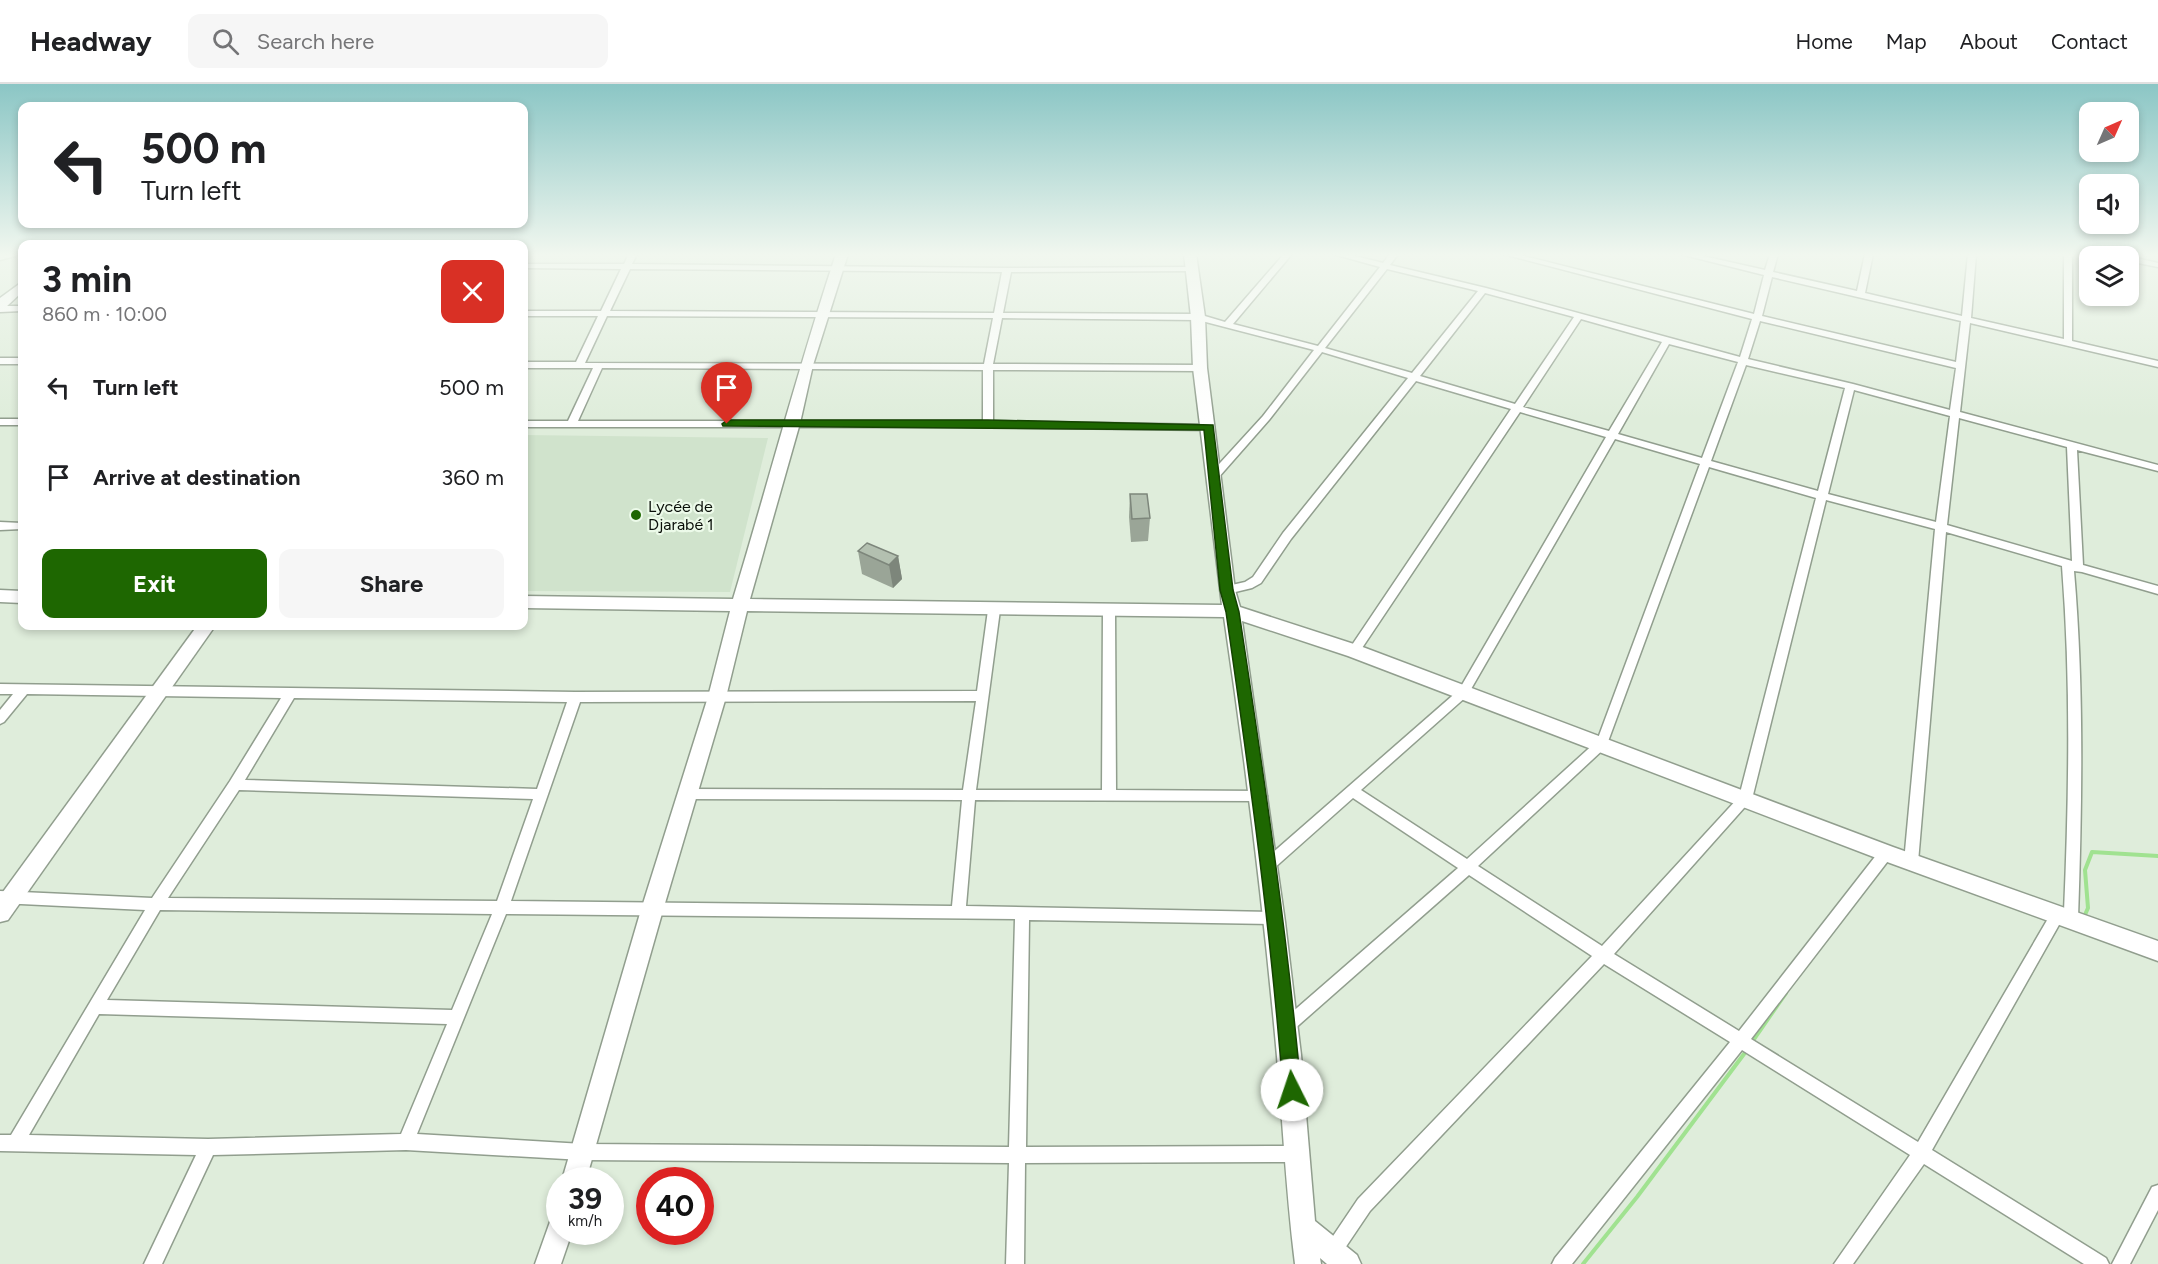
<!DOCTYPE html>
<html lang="en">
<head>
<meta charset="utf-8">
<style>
  body { margin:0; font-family:Figtree,sans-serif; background:#f6f6f6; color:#202124; height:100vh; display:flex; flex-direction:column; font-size:22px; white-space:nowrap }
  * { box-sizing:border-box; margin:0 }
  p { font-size:20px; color:#757577 }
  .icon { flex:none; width:33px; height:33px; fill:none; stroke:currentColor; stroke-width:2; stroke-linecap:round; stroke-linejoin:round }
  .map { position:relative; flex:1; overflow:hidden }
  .panel { position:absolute; left:18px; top:156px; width:510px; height:390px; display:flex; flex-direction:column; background:#fff; border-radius:12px; box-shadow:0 3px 9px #0003 }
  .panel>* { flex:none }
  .banner { position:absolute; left:18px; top:18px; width:510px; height:126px; border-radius:12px; box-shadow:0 3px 9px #0003; background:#fff; color:#202124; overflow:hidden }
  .needle { width:39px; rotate:45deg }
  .fabs { position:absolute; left:2079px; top:18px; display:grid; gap:12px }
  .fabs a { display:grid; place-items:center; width:60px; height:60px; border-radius:12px; background:#fff; box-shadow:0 3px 9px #0003; font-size:30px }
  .speed { position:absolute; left:546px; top:1083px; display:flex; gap:12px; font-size:30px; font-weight:700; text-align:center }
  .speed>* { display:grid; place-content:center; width:78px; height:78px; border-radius:50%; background:#fff; box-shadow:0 3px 9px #0003; line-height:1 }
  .speed small { font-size:15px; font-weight:400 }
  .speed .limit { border:9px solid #d22; background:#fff; color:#111 }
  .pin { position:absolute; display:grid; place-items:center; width:51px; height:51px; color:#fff; margin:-62px -26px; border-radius:50% 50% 50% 0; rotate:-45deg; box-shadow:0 0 6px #0007 }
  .pin .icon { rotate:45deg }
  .me { position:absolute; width:66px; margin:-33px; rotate:356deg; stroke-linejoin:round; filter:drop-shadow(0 0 4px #0008) }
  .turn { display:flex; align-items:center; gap:21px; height:126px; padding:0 24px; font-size:27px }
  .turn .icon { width:78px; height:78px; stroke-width:2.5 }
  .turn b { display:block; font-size:42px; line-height:51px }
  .round { display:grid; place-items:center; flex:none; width:63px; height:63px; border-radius:12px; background:#f6f6f6 }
  .overview { display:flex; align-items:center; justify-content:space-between; height:102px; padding:0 24px }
  h1 { font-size:36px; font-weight:700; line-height:45px }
  .button { display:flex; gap:12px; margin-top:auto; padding:12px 24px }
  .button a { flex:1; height:69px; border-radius:12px; background:#1e6701; color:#fff; font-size:24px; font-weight:700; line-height:69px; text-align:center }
  .button a+a { background:#f6f6f6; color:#202124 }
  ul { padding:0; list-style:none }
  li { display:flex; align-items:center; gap:18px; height:90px; padding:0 24px }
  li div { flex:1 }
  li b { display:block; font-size:22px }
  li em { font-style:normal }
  header { display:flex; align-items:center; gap:36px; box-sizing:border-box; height:84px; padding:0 30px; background:#fff; border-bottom:2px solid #e0e0e0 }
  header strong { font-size:28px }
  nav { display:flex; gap:33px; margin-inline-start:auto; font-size:21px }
  .search { width:420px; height:54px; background:#f6f6f6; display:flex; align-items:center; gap:15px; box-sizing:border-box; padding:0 21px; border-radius:12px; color:#757577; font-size:22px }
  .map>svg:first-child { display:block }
</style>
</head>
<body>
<header>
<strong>Headway</strong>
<div class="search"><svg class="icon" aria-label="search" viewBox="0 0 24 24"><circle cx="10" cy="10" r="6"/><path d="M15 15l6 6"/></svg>Search here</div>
<nav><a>Home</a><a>Map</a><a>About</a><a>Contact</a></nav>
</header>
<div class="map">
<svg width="2158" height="1180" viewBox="0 0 2158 1180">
  <rect width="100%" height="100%" fill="#dfeddb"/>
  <polygon fill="#d0e3cc" points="524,351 768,354 730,508 524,507"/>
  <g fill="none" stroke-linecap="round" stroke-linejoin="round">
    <g stroke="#a0e290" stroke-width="4">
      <polyline points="2084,833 2088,824 2085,786 2092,768 2158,772"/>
      <polyline points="1752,958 1786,909"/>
      <polyline points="1583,1180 1637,1113 1747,966"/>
    </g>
    <defs>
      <g id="street">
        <polygon points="7,170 22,170 0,176 0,172"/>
        <path d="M629,170H637L632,180L1007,184L1192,183H1195V187L1011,188L1003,229L1198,230L1225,238L1284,170H1292L1233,240L1318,262L1380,183L1333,170H1347L1383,179L1390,170H1398L1390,181L1486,204L1740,273L1752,235L1503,170H1516L1754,230L1764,191L1680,170H1694L1765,186L1770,170H1778L1773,188L1857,207L1865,170H1873L1865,209L1962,232L1968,170H1976L1971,234L2064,255V170H2072V257L2158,277V283L1970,239L1960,328L2158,381V387L2077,366L2083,481L2158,502V510L2082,488L2074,487C2084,603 2082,718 2078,834L2076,838L2071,840L2066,838L2064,832L1932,1066L2106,1174L2109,1180H2084L1924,1080L1853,1180H1834L1910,1071L1742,966L1572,1180H1552L1555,1174L1730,958L1604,880L1370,1127L1339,1173L1333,1176L1327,1173L1324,1167L1327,1161L1358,1115L1592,872L1469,791L1292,947L1287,949L1282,947L1279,942L1282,937L1458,784L1353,714L1272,786L1267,788L1262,786L1260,782L1262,778L1459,606L1606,353L1520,328L1358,570H1350L1348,567L1350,564L1511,325L1416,297L1291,455L1261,499L1252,504L1227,510L1223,509L1221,506L1223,503L1245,498L1253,493L1283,449L1408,294L1322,268L1269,336L1218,394H1210V390L1263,332L1314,266L1198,236L1002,234L993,280L1200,281L1205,284L1200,287L993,286V337L1212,341L1214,343L1209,346L988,343H524V337H568L593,284H524V278H576L598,232H524V227H601L621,185L524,184V180H624ZM630,185L1002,188L994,229L610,227ZM1387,185L1478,207L1412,289L1325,264ZM1772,193L1961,237L1956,278L1762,232ZM1485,209L1574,233L1515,320L1420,292ZM607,232L993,234L984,280L585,279ZM1581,235L1662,258L1609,347L1523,323ZM1760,237L1956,284L1950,326L1853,300L1748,275ZM1669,260L1738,278L1702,374L1618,350ZM1746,281L1845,304L1818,407L1711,377ZM602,284L983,286V337H578ZM1854,306L1950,332L1936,438L1828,410ZM1959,334L2067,363L2072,477L1947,441ZM1615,355L1700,380L1597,657L1467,775L1361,706L1467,612ZM1709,383L1816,414L1739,713L1602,862L1478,782L1606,663ZM1826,416L1935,445L1904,778L1906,782L1911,784L1916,782L1918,778L1946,448L2062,482C2071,597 2069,712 2064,828L2058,824L2053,826L1918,1058L1751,955L1891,773L1893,769L1891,765L1886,763L1881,765L1739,947L1614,870L1752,715Z"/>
        <polygon points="2104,170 2122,170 2124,172 2108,172"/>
        <polygon points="2125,172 2128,172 2158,179 2158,183 2128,177 2128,172"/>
        <polygon points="0,222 22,222 22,227 0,228"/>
        <rect x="0" y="274" width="22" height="6"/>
        <rect x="0" y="335" width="22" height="6"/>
        <polygon points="0,438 22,439 22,445 0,446"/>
        <path d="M994,522L1000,526L976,706H1102L1103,527L1109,523L1115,527L1116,706L1260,707L1265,708L1267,712L1265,716L1260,717L975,716L966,822L1273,828L1278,830L1280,834L1278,838L1273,840L1029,836L1026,1063L1297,1062L1303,1064L1305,1070L1303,1076L1297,1078L1025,1079L1024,1180H1006L1009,1079L583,1076L406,1066L213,1071L162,1180H144L196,1071L0,1067V1051H11L145,826L0,819V807L152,814L230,697L281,614L27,610L4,638L0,640V626L13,610H0V600L575,608L977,607L988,526ZM294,614L567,618L537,705L245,696ZM976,617L963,706L687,705L682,706L680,710L682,714L687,715L962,716L952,822L511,817L580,618ZM239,706L533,715L497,817L168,814ZM160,826L492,830L452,926L107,916ZM506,830L1015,835L1009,1063L583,1060L417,1050ZM99,930L447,940L401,1050L208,1055L29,1051Z"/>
        <polygon points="2158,1101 2158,1126 2130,1180 2112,1180 2152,1103"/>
      </g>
      <g id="secondary">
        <path d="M836,170H848L813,281L800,339L750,515L1222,521L1193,284L1191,233L1184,170H1196L1205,233L1207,284L1235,506L1240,523L1360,562L1893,763L2158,857V877L1879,775L1348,572L1242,537L1285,838L1301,971L1315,1137L1357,1171L1361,1180H1327L1320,1174L1321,1180H1295C1285,1101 1282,1020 1274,940C1261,804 1244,668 1224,533L747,527L726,613L663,826L586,1096H562L641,826L708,613L730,527L524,524V512L733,515C768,400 798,284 836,170Z"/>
        <polygon points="22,198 22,208 5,224 0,225 0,214"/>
        <polygon points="0,506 22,507 22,519 0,518"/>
        <polygon points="197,542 215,542 8,836 0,838 0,812"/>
        <polygon points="560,1131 560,1148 572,1148 561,1180 535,1180 551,1135"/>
      </g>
    </defs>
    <use href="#street" stroke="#919e8e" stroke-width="3"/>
    <use href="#secondary" stroke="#919e8e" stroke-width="3"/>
    <use href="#street" fill="#fff" fill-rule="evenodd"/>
    <use href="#secondary" fill="#fff" fill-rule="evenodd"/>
  </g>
  <g fill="#9aa597">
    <polygon points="1130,410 1150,434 1148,457 1131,458 1129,433"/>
    <polygon points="858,467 898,472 902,495 893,504 862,490"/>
  </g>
  <polygon fill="#7d867b" points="898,472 902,495 893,504 889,481"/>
  <g fill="#b3c0b0" stroke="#7d867b" stroke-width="1.5">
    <polygon points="1130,410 1147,410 1150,434 1132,435"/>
    <polygon points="867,459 898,472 889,481 858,467"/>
  </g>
  <linearGradient id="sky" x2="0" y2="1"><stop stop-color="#8bc6c5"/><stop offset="0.51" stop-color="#f1f7ef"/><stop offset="1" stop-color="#f1f7ef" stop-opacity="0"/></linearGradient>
  <rect width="2158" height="335" fill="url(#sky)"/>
  <path fill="#1e6701" stroke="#144301" stroke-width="1.5" d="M727,336H988L1213,341L1233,506L1239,528C1263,686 1287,846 1301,1006L1298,1012L1292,1015L1285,1012L1283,1006C1271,846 1249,687 1226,528L1220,506L1204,346L723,342L722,340Z"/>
  <circle fill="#1e6701" stroke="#ecfae9" stroke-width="2" cx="636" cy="431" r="6"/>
  <g text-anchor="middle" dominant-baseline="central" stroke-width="4.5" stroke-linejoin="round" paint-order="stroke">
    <g font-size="16" fill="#090e08" stroke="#ecfae9" text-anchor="start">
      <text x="648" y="422">Lycée de<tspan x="648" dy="18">Djarabé 1</tspan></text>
    </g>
  </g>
</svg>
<div class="fabs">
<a><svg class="needle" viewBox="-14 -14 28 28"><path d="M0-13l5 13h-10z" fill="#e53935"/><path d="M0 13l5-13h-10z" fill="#757577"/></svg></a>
<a><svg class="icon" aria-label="sound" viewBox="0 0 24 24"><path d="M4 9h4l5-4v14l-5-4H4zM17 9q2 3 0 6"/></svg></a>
<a><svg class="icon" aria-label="layers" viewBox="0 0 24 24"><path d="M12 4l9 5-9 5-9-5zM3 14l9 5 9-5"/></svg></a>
</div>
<div class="speed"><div>39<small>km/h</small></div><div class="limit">40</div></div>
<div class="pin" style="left:727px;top:340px;background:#d93025"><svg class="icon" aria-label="arrive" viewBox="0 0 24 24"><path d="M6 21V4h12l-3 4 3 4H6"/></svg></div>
<svg class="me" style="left:1292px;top:1006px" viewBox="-20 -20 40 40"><circle r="19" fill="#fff"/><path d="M0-13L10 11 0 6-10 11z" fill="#1e6701"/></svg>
<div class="banner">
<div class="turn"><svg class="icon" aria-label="left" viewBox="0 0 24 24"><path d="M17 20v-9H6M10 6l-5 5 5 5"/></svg><div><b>500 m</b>Turn left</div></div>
</div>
<section class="panel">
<div class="overview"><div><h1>3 min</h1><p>860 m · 10:00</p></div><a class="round" style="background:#d93025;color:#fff"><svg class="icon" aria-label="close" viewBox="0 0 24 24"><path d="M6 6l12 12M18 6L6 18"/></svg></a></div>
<ul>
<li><svg class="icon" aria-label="left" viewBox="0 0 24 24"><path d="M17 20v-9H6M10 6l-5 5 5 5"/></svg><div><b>Turn left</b></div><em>500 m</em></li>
<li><svg class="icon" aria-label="arrive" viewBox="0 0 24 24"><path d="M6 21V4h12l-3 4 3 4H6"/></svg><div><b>Arrive at destination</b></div><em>360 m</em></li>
</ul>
<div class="button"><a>Exit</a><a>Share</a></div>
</section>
</div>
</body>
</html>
